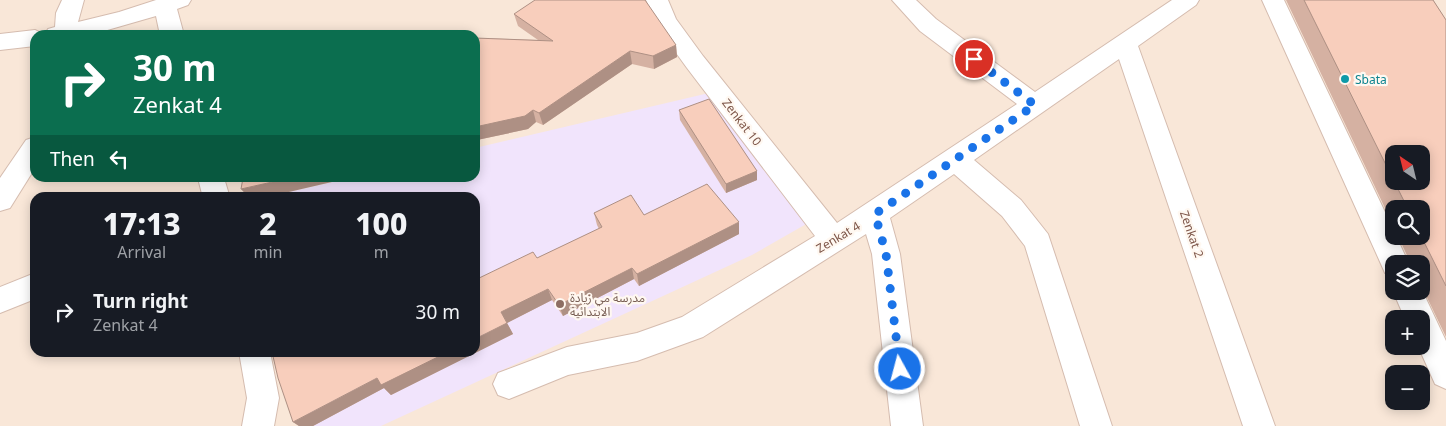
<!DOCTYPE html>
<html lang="en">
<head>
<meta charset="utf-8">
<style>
  body { margin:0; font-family:"Noto Sans","Noto Sans Arabic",sans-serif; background:#242831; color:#f1f3f6; height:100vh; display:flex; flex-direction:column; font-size:19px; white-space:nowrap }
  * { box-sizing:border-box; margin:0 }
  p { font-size:16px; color:#9ea1a6 }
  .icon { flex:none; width:28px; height:28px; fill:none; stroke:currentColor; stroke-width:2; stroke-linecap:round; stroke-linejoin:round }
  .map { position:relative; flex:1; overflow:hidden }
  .drawer { position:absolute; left:30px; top:192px; width:450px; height:165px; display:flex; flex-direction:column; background:#171b24; border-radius:15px; box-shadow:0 2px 12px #0003 }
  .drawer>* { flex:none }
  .guide { position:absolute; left:30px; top:30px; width:450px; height:152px; border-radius:15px; box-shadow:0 2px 12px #0003; background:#0b6e4f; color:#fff; overflow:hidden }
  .needle { width:32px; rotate:325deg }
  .tools { position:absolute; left:1385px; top:145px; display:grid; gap:10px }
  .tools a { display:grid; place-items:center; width:45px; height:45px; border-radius:10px; background:#171b24; box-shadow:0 2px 12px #0003; font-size:25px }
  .pin { position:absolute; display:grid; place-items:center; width:42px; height:42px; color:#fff; margin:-21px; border:2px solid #fff; border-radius:50%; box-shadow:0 1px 5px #0007 }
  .me { position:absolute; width:55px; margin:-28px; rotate:353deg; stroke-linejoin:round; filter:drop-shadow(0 0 4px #0008) }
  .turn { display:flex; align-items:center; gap:18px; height:105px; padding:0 20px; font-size:22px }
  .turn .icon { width:65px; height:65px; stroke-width:2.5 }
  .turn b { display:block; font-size:35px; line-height:42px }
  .then { display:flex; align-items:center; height:48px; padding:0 20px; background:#0003; gap:10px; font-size:19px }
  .eta { display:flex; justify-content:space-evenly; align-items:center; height:85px; text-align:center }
  .eta b { font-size:30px; font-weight:800; line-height:35px }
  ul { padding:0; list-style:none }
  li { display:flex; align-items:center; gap:15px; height:70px; padding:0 20px }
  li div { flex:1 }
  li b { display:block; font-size:19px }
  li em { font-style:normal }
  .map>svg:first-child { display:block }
</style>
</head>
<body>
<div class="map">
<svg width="1446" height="426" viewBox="0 0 1446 426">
  <rect width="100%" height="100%" fill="#fff4e8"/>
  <path fill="#f9e7d8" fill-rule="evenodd" d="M0,0H1446V426H0ZM35,35H475V178H35ZM1394,154H1421V181H1394ZM35,198H475V352H35ZM1394,209H1421V236H1394ZM1394,264H1421V291H1394ZM1394,319H1421V346H1394ZM1394,374H1421V401H1394Z"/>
  <polygon fill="#f1e4fc" points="709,93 808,223 752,255 381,426 303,426 288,381 475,352 475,198 263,198 350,178 475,178 475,148"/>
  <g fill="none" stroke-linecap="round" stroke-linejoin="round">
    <defs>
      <g id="street">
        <polygon points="62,0 84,0 78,22 119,12 156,0 191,0 188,5 177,9 184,35 160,35 156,16 90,35 35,35 35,46 0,50 0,34 35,30 45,35 48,29 55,27 56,13"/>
        <polygon points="646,0 668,0 676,19 703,56 837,223 1017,104 920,31 892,0 916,0 936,19 1035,92 1172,0 1199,0 1196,5 1138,46 1275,426 1243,426 1119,59 974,160 1021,200 1048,234 1112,426 1080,426 1025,246 1002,216 954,174 890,218 900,254 923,426 891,426 872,254 866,234 703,337 637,361 568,375 509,399 498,395 493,384 498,373 567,347 637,333 682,317 815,236 687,68 658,28"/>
        <polygon points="1262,0 1284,0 1394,231 1394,236 1396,236 1409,264 1394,264 1394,276 1385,273 1381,264"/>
        <polygon points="35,137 35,168 10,208 0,211 0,178 26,140"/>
        <polygon points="198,178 224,178 230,198 203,198"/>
        <polygon points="35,273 35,299 0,313 0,287"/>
        <polygon points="1421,288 1446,341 1446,389 1435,384 1418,346 1421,346 1421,319 1405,319 1393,291 1421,291"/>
        <polygon points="239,352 270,352 279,398 274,426 242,426 247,398"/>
      </g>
    </defs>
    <use href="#street" stroke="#d5bcaf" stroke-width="2"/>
    <use href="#street" fill="#fff" fill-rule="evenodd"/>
  </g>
  <g fill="#d5b1a2">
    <polygon points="1286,0 1433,0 1446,20 1446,337 1421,285 1421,264 1411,264 1398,236 1421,236 1421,209 1394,209 1394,227"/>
    <polygon points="514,14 676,45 677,57 654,69 632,64 543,125 536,122 528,129 477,140 475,139 475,38 538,40 518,26"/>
    <polygon points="679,110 757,171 757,180 726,193 680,120"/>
    <polygon points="594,213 739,234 639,286 634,279 563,316 552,300 507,323 513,334 391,395 384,388 313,426 299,426 293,422 475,352 537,258 599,229 597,225"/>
  </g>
  <g fill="#ae9084">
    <polygon points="676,45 677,57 654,69 653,56"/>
    <polygon points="630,51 632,64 543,125 539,113"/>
    <polygon points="533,110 536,122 528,129 477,140 475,134 475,127"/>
    <polygon points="757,171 757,180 726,193 726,184"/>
    <polygon points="290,178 349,178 263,198 249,198 241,189"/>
    <polygon points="739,222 739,234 639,286 637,274"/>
    <polygon points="632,268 634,279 563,316 559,305"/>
    <polygon points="548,289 552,300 507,323 501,312"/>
    <polygon points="507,323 513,334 391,395 384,388 313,426 299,426 293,422 377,378 448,352 475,352 475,339"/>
  </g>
  <g fill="#f8cebc" stroke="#ae9084">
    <polygon points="535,0 645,0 676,45 653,56 630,51 539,113 533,110 525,116 475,127 475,38 553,41 514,14"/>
    <polygon points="1304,0 1433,0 1446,20 1446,286 1421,236 1421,209 1408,209 1394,181 1421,181 1421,154 1394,154 1394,181"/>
    <polygon points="709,99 757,171 726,184 679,110"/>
    <polygon points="243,178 290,178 241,189"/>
    <polygon points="707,184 739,222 637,274 632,268 559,305 548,289 501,312 507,323 475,339 475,280 533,252 537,258 602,227 594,213 631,195 644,215"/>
    <polygon points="272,352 448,352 381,385 377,378 293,422 278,378"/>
  </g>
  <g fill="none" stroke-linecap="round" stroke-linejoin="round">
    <polyline stroke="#1a73e8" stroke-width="9" stroke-dasharray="0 16.2" points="900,369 886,254 875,214 1035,105 974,59"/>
  </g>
  <circle fill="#0f9aa8" stroke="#fff8f1" stroke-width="2" cx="1345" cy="79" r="5"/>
  <circle fill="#8d6e63" stroke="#fff8f1" stroke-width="2" cx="560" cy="304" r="5"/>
  <g text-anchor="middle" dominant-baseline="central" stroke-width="4.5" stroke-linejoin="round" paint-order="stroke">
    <g font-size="12" fill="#0d838f" stroke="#fff8f1" text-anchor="start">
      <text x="1355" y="79">Sbata</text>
    </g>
    <g font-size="12" fill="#7d5548" stroke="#fff8f1">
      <text transform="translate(742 122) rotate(52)">Zenkat 10</text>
      <text transform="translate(1192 234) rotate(71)">Zenkat 2</text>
      <text transform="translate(838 237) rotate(-31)">Zenkat 4</text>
    </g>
    <g font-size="12" fill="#785e54" stroke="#fff8f1" text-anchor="start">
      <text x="570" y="297">مدرسة مي زيادة<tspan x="570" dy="14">الابتدائية</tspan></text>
    </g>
  </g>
</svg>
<div class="tools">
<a><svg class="needle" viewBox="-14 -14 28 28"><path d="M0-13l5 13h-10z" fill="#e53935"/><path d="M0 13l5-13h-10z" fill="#9ea1a6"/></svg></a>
<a><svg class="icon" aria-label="search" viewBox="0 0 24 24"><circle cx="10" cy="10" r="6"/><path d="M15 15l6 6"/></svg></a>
<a><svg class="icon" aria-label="layers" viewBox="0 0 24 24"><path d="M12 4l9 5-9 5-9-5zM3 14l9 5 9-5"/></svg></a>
<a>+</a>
<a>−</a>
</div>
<div class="pin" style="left:974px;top:59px;background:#d93025"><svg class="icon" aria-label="arrive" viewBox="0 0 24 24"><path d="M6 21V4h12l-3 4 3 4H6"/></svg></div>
<svg class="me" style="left:900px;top:369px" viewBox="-20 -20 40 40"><circle r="17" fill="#1a73e8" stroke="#fff" stroke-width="3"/><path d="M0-11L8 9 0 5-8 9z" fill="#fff"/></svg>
<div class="guide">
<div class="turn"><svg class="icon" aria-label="right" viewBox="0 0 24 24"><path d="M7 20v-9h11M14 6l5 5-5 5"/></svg><div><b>30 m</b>Zenkat 4</div></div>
<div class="then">Then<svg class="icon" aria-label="left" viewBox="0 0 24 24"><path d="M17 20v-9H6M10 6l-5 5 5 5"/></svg></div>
</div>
<section class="drawer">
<div class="eta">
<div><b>17:13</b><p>Arrival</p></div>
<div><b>2</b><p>min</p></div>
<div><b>100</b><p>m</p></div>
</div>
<ul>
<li><svg class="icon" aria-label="right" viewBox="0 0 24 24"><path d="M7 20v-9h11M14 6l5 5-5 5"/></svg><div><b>Turn right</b><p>Zenkat 4</p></div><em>30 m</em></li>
</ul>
</section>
</div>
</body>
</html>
